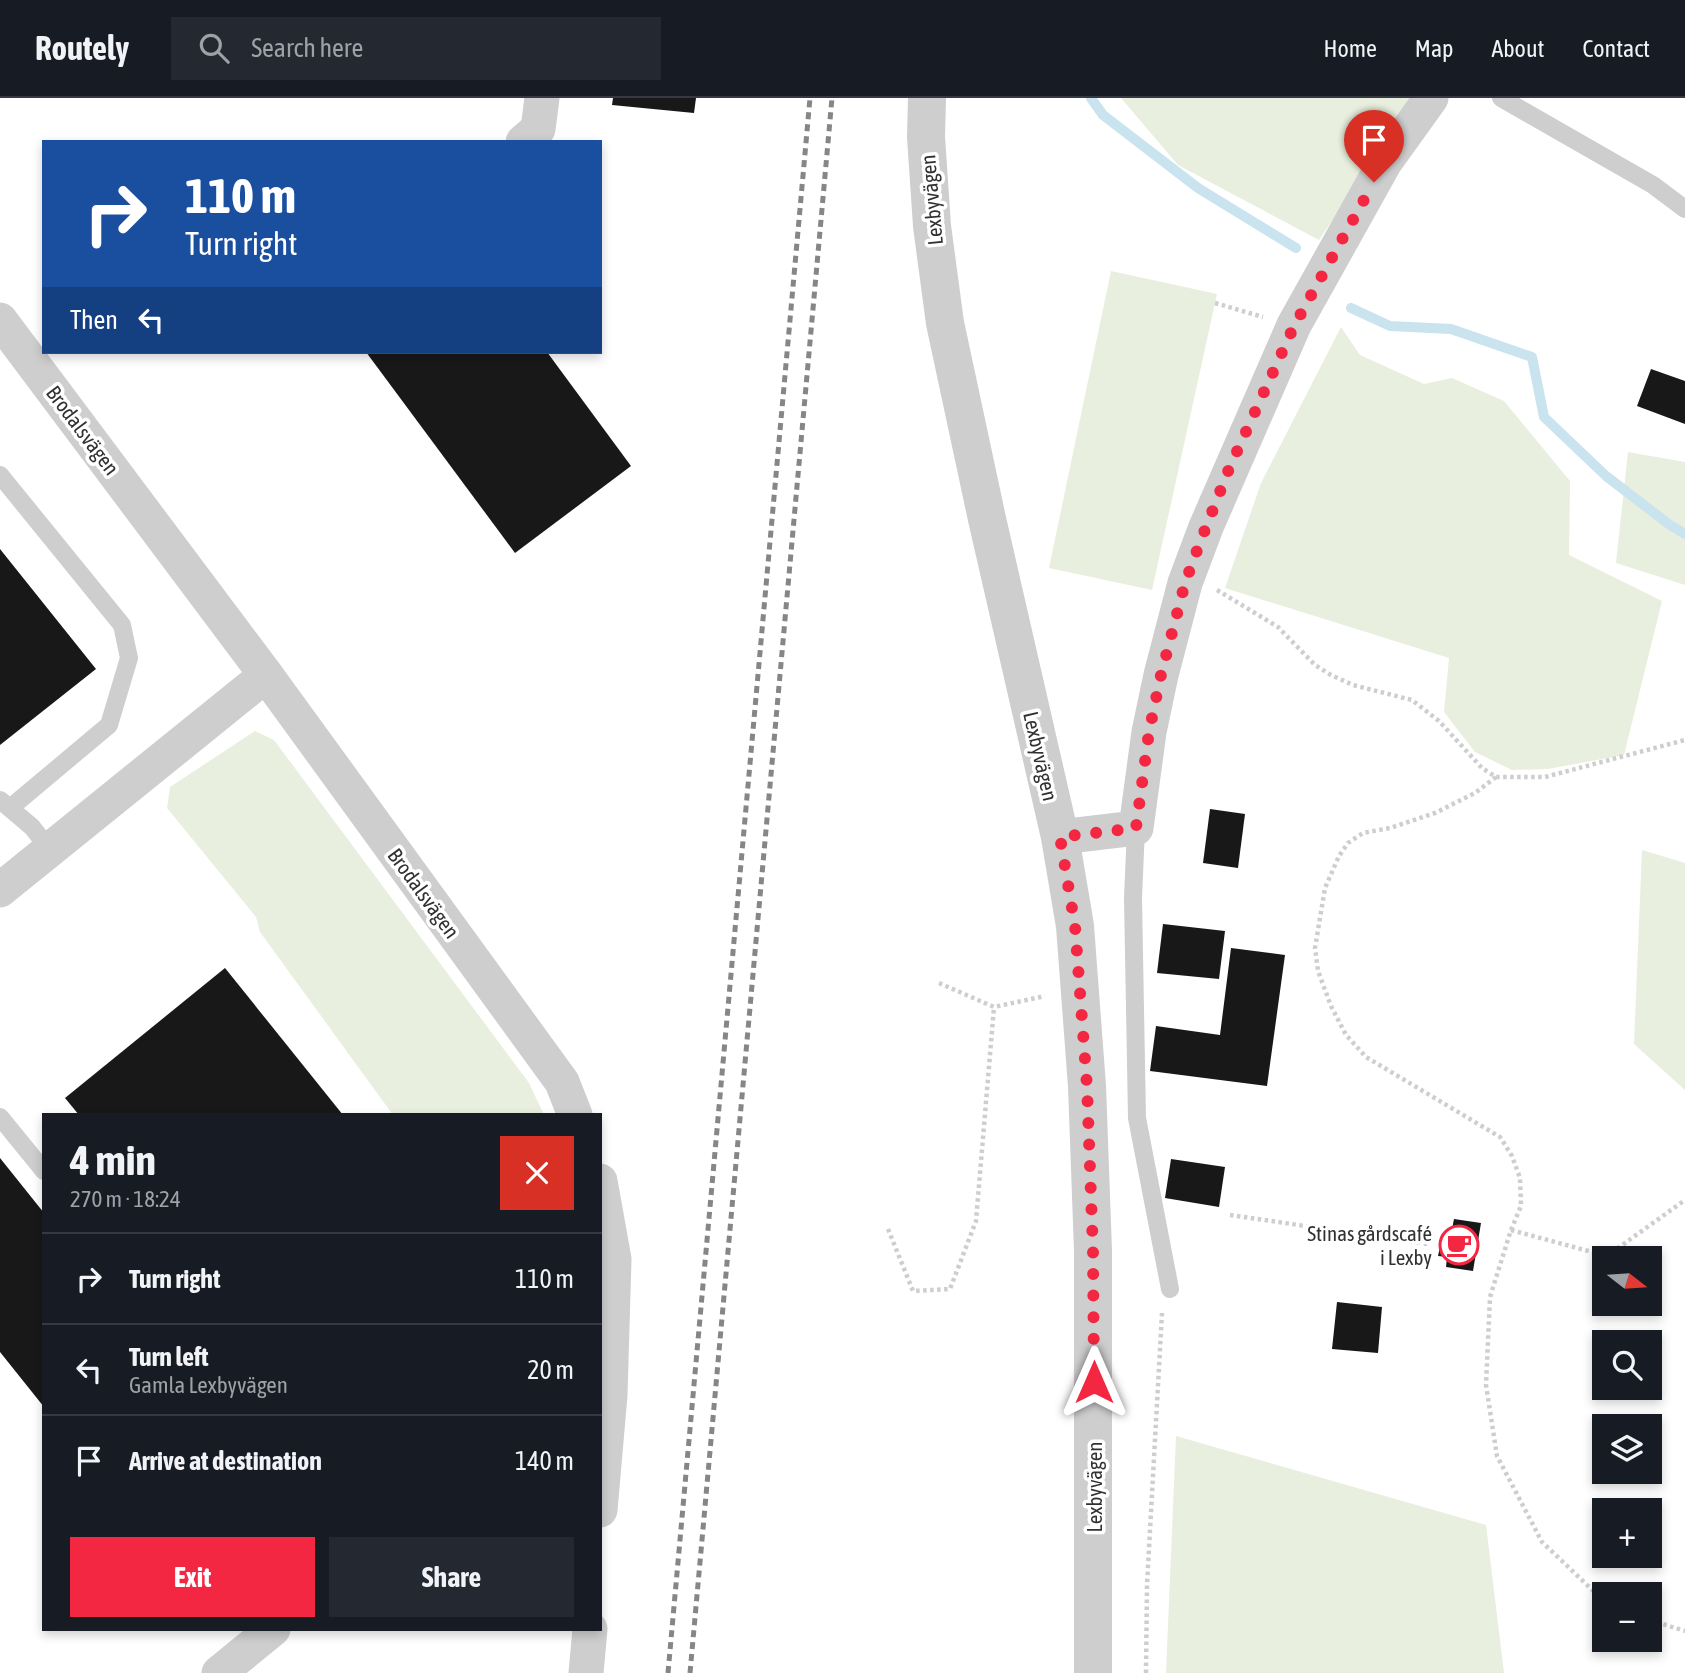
<!DOCTYPE html>
<html lang="en">
<head>
<meta charset="utf-8">
<style>
  body { margin:0; font-family:"Asap Condensed",sans-serif; background:#242831; color:#f1f3f6; height:100vh; display:flex; flex-direction:column; font-size:26px; white-space:nowrap }
  * { box-sizing:border-box; margin:0 }
  p { font-size:23px; color:#9ea1a6 }
  .icon { flex:none; width:38px; height:38px; fill:none; stroke:currentColor; stroke-width:2; stroke-linecap:round; stroke-linejoin:round }
  .map { position:relative; flex:1; overflow:hidden }
  .panel { position:absolute; left:42px; top:1015px; width:560px; height:518px; display:flex; flex-direction:column; background:#171b24; border-radius:0px; box-shadow:0 4px 10px #0003 }
  .panel>* { flex:none }
  .guide { position:absolute; left:42px; top:42px; width:560px; height:214px; border-radius:0px; box-shadow:0 4px 10px #0003; background:#1a4fa0; color:#fff; overflow:hidden }
  .needle { width:46px; rotate:107deg }
  .buttons { position:absolute; left:1592px; top:1148px; display:grid; gap:14px }
  .buttons a { display:grid; place-items:center; width:70px; height:70px; border-radius:0px; background:#171b24; box-shadow:0 4px 10px #0003; font-size:35px }
  .pin { position:absolute; display:grid; place-items:center; width:60px; height:60px; color:#fff; margin:-72px -30px; border-radius:50% 50% 50% 0; rotate:-45deg; box-shadow:0 0 7px #0007 }
  .pin .icon { rotate:45deg }
  .me { position:absolute; width:77px; margin:-38px; rotate:0deg; stroke-linejoin:round; filter:drop-shadow(0 0 5px #0008) }
  .turn { display:flex; align-items:center; gap:24px; height:147px; padding:0 28px; font-size:32px }
  .turn .icon { width:91px; height:91px; stroke-width:2.5 }
  .turn b { display:block; font-size:49px; line-height:60px }
  .then { display:flex; align-items:center; height:66px; padding:0 28px; background:#0003; gap:14px; font-size:26px }
  .round { display:grid; place-items:center; flex:none; width:74px; height:74px; border-radius:0px; background:#242831 }
  .headline { display:flex; align-items:center; justify-content:space-between; height:119px; padding:0 28px }
  h1 { font-size:42px; font-weight:700; line-height:52px }
  .button { display:flex; gap:14px; margin-top:auto; padding:14px 28px }
  .button a { flex:1; height:80px; border-radius:0px; background:#f32741; color:#fff; font-size:28px; font-weight:700; line-height:80px; text-align:center }
  .button a+a { background:#242831; color:#f1f3f6 }
  ul { padding:0; list-style:none }
  li { display:flex; align-items:center; gap:21px; height:91px; padding:0 28px; border-top:2px solid #363941 }
  li div { flex:1 }
  li b { display:block; font-size:26px }
  li em { font-style:normal }
  header { display:flex; align-items:center; gap:42px; box-sizing:border-box; height:98px; padding:0 35px; background:#171b24; border-bottom:2px solid #363941 }
  header strong { font-size:33px }
  nav { display:flex; gap:38px; margin-inline-start:auto; font-size:24px }
  .search { width:490px; height:63px; background:#242831; display:flex; align-items:center; gap:18px; box-sizing:border-box; padding:0 24px; border-radius:0px; color:#9ea1a6; font-size:26px }
  .map>svg:first-child { display:block }
</style>
</head>
<body>
<header>
<strong>Routely</strong>
<div class="search"><svg class="icon" aria-label="search" viewBox="0 0 24 24"><circle cx="10" cy="10" r="6"/><path d="M15 15l6 6"/></svg>Search here</div>
<nav><a>Home</a><a>Map</a><a>About</a><a>Contact</a></nav>
</header>
<div class="map">
<svg width="1685" height="1575" viewBox="0 0 1685 1575">
  <rect width="100%" height="100%" fill="#fff"/>
  <g fill="#e8efde">
    <polygon points="1121,0 1415,0 1319,142 1178,67"/>
    <polygon points="1111,173 1217,196 1152,492 1049,470"/>
    <polygon points="1341,229 1360,257 1424,286 1452,280 1504,303 1570,383 1569,457 1662,503 1624,657 1548,671 1512,672 1475,654 1444,614 1449,560 1225,490 1261,385"/>
    <polygon points="1628,354 1685,364 1685,487 1616,465"/>
    <polygon points="255,633 274,642 529,985 544,1017 393,1017 260,834 256,819 167,710 170,689"/>
    <polygon points="1642,752 1685,765 1685,992 1634,946"/>
    <polygon points="1176,1338 1486,1427 1504,1575 1166,1575"/>
  </g>
  <g fill="none" stroke-linecap="round" stroke-linejoin="round">
    <g stroke="#c9e3ef" stroke-width="10">
      <polyline points="1091,0 1103,17 1198,90 1296,150"/>
      <polyline points="1351,210 1390,228 1451,231 1532,259 1544,319 1606,378 1670,427 1685,436"/>
    </g>
  </g>
  <g fill="#181818">
    <polygon points="613,0 696,0 694,15 612,7"/>
    <polygon points="366,254 547,254 631,368 515,455"/>
    <polygon points="1651,271 1685,283 1685,326 1637,308"/>
    <polygon points="0,451 96,571 0,647"/>
    <polygon points="1210,711 1245,716 1238,770 1203,765"/>
    <polygon points="1163,826 1225,833 1219,881 1157,875"/>
    <polygon points="1231,850 1285,857 1267,988 1150,973 1156,928 1220,937"/>
    <polygon points="225,870 343,1017 79,1017 65,1000"/>
    <polygon points="0,1060 44,1115 44,1309 0,1254"/>
    <polygon points="1171,1061 1225,1069 1219,1109 1165,1100"/>
    <polygon points="1454,1121 1481,1125 1473,1173 1446,1169 1447,1159 1438,1158 1443,1135 1451,1136"/>
    <polygon points="1337,1204 1382,1209 1378,1255 1332,1251"/>
  </g>
  <g fill="none" stroke-linecap="round" stroke-linejoin="round">
    <g stroke="#cecece" stroke-width="4.5" stroke-dasharray="3.5 3.5" stroke-linecap="butt">
      <polyline points="1215,205 1263,219"/>
      <polyline points="1217,492 1278,529 1315,567 1331,577 1353,587 1412,602 1439,623 1482,670 1496,679 1545,679 1685,642"/>
      <polyline points="1496,679 1475,695 1435,715 1390,730 1363,735 1348,745 1339,758 1325,790 1315,850 1318,873 1331,908 1346,937 1366,959 1500,1039 1512,1058 1520,1080 1521,1108 1511,1132 1490,1199 1486,1287 1497,1358 1542,1444 1605,1504"/>
      <polyline points="939,885 994,909 1045,898"/>
      <polyline points="1230,1117 1428,1146"/>
      <polyline points="888,1131 913,1193 950,1191 976,1123 994,909"/>
      <polyline points="1511,1132 1607,1158 1685,1102"/>
      <polyline points="1650,1522 1685,1533"/>
      <polyline points="1146,1575 1147,1487 1162,1215"/>
    </g>
    <g stroke="#cecece" stroke-width="18">
      <polyline points="1501,0 1653,87 1685,111"/>
      <polyline points="0,377 122,527 129,560 109,627 10,710"/>
      <polyline points="0,702 32,729 50,752"/>
      <polyline points="1136,730 1133,800 1137,1020 1170,1191"/>
      <polyline points="0,1019 44,1073"/>
    </g>
    <g stroke="#cecece" stroke-width="35">
      <polyline points="523,44 538,31 542,0"/>
      <polyline points="0,222 266,577 562,984 575,1017"/>
      <polyline points="1060,739 1136,730 1149,634 1161,577 1185,485 1206,429 1294,227 1385,64 1431,0"/>
      <polyline points="0,792 266,577"/>
      <polyline points="600,1083 614,1161 610,1297 600,1412"/>
      <polyline points="219,1575 273,1531"/>
      <polyline points="586,1575 590,1531"/>
    </g>
    <polyline stroke="#cecece" stroke-width="38" points="927,0 926,39 932,128 945,225 987,421 1060,739 1075,828 1087,988 1093,1153 1093,1575"/>
    <g stroke="#868686" stroke-width="5" stroke-dasharray="7 5" stroke-linecap="butt">
      <polyline points="668,1575 810,0"/>
      <polyline points="690,1575 832,0"/>
    </g>
  </g>
  <g fill="none" stroke-linecap="round" stroke-linejoin="round">
    <polyline stroke="#f32741" stroke-width="12" stroke-dasharray="0 21.6" points="1094,1284 1093,1153 1087,988 1075,828 1060,739 1136,730 1149,634 1161,577 1185,485 1199,447 1229,371 1294,228 1374,84"/>
  </g>
  <defs>
    <symbol id="cafe-ring" viewBox="-11 -11 22 22"><circle r="9.5" fill="#fff" stroke="#f32741" stroke-width="1.5"/><path d="M-5.5-4.5H6V0H3Q3 3.5 0 3.5H-2.5Q-5.5 3.5-5.5 0ZM3-3.2v2h1.7v-2ZM-6 4.5H4V6H-6Z" fill="#f32741"/></symbol>
  </defs>
  <g fill-rule="evenodd">
    <use href="#cafe-ring" x="1437" y="1125" width="44" height="44"/>
  </g>
  <g text-anchor="middle" dominant-baseline="central" stroke-width="7" stroke-linejoin="round" paint-order="stroke">
    <g font-size="21" fill="#313131" stroke="#fff">
      <text transform="translate(931 102) rotate(-95)">Lexbyvägen</text>
      <text transform="translate(83 332) rotate(53)">Brodalsvägen</text>
      <text transform="translate(1041 658) rotate(77)">Lexbyvägen</text>
      <text transform="translate(424 795) rotate(54)">Brodalsvägen</text>
      <text transform="translate(1094 1389) rotate(-90)">Lexbyvägen</text>
    </g>
    <g font-size="21" fill="#313131" stroke="#fff" text-anchor="end">
      <text x="1432" y="1135">Stinas gårdscafé<tspan x="1432" dy="24">i Lexby</tspan></text>
    </g>
  </g>
</svg>
<div class="buttons">
<a><svg class="needle" viewBox="-14 -14 28 28"><path d="M0-13l5 13h-10z" fill="#e53935"/><path d="M0 13l5-13h-10z" fill="#9ea1a6"/></svg></a>
<a><svg class="icon" aria-label="search" viewBox="0 0 24 24"><circle cx="10" cy="10" r="6"/><path d="M15 15l6 6"/></svg></a>
<a><svg class="icon" aria-label="layers" viewBox="0 0 24 24"><path d="M12 4l9 5-9 5-9-5zM3 14l9 5 9-5"/></svg></a>
<a>+</a>
<a>−</a>
</div>
<div class="pin" style="left:1374px;top:84px;background:#d93025"><svg class="icon" aria-label="arrive" viewBox="0 0 24 24"><path d="M6 21V4h12l-3 4 3 4H6"/></svg></div>
<svg class="me" style="left:1094px;top:1284px" viewBox="-20 -20 40 40"><path d="M0-17L14 15 0 8-14 15z" fill="#f32741" stroke="#fff" stroke-width="4"/></svg>
<div class="guide">
<div class="turn"><svg class="icon" aria-label="right" viewBox="0 0 24 24"><path d="M7 20v-9h11M14 6l5 5-5 5"/></svg><div><b>110 m</b>Turn right</div></div>
<div class="then">Then<svg class="icon" aria-label="left" viewBox="0 0 24 24"><path d="M17 20v-9H6M10 6l-5 5 5 5"/></svg></div>
</div>
<section class="panel">
<div class="headline"><div><h1>4 min</h1><p>270 m · 18:24</p></div><a class="round" style="background:#d93025;color:#fff"><svg class="icon" aria-label="close" viewBox="0 0 24 24"><path d="M6 6l12 12M18 6L6 18"/></svg></a></div>
<ul>
<li><svg class="icon" aria-label="right" viewBox="0 0 24 24"><path d="M7 20v-9h11M14 6l5 5-5 5"/></svg><div><b>Turn right</b></div><em>110 m</em></li>
<li><svg class="icon" aria-label="left" viewBox="0 0 24 24"><path d="M17 20v-9H6M10 6l-5 5 5 5"/></svg><div><b>Turn left</b><p>Gamla Lexbyvägen</p></div><em>20 m</em></li>
<li><svg class="icon" aria-label="arrive" viewBox="0 0 24 24"><path d="M6 21V4h12l-3 4 3 4H6"/></svg><div><b>Arrive at destination</b></div><em>140 m</em></li>
</ul>
<div class="button"><a>Exit</a><a>Share</a></div>
</section>
</div>
</body>
</html>
